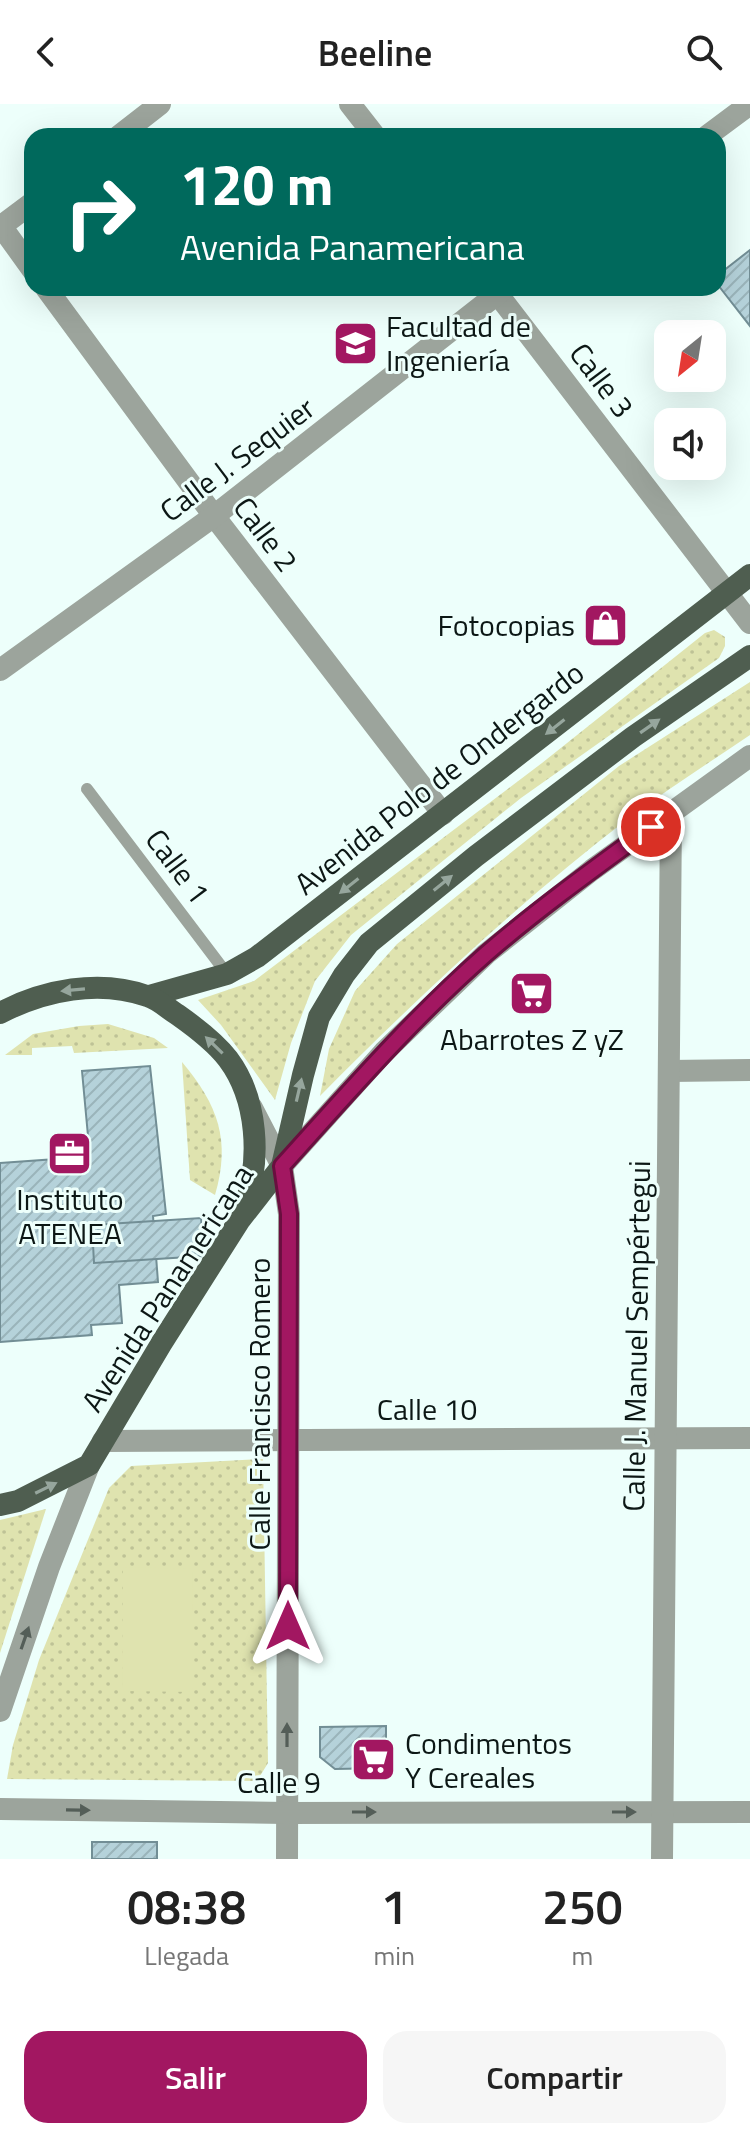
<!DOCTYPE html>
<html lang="es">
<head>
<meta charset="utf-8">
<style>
  body { margin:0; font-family:"Titillium Web",sans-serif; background:#f6f6f6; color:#222; height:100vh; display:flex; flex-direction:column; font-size:30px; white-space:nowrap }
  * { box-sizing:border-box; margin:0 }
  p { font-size:26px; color:#767676 }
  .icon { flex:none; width:44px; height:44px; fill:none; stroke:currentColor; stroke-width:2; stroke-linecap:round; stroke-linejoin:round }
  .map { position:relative; height:1755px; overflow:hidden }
  .details { display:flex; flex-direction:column; background:#fff; flex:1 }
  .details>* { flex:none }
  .top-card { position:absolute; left:24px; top:24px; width:702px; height:168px; border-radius:24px; box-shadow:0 8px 32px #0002; background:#00695c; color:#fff; overflow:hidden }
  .needle { width:52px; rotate:210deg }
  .fabs { position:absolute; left:654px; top:216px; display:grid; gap:16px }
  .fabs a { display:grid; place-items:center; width:72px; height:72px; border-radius:16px; background:#fff; box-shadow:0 8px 32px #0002; font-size:40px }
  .pin { position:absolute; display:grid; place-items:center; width:68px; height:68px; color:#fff; margin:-34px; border:4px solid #fff; border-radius:50%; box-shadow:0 2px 8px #0007 }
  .me { position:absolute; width:88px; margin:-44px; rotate:0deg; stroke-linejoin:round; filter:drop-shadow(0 0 6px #0008) }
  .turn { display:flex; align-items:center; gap:28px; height:168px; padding:0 24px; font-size:36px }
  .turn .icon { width:104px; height:104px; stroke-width:2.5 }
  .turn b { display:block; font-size:56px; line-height:68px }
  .eta { display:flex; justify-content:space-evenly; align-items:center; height:136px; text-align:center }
  .eta b { font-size:48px; font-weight:600; line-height:56px }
  .button { display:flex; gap:16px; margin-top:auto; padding:16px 24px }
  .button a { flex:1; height:92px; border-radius:24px; background:#a21761; color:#fff; font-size:32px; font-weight:600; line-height:92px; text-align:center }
  .button a+a { background:#f6f6f6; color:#222 }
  header { display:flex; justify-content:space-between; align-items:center; height:104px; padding:0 24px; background:#fff; font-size:36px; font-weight:600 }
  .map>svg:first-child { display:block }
</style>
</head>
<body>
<header><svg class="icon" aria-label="back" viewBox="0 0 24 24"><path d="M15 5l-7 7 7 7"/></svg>Beeline<svg class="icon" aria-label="search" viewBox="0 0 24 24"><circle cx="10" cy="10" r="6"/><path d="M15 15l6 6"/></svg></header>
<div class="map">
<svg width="750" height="1755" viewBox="0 0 750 1755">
  <defs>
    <pattern id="grass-dots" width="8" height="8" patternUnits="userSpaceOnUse" patternTransform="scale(2)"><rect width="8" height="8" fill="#dfe3af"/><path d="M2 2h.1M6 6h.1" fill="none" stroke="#bec296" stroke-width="1.8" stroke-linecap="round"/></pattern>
    <pattern id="building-hatch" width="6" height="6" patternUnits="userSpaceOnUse" patternTransform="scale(2)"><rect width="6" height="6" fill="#b5d2da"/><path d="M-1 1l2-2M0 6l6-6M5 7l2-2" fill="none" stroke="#9ab4ba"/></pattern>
  </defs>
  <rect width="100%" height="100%" fill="#edfffb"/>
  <g fill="url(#grass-dots)">
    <polygon points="714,526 725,533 725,542 719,554 521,694 351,831 315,877 291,939 275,996 221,921 198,896 254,877 542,659 705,529"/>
    <path d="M750,578V631C710,658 668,685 629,714C519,798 417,894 320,992L329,945L355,887L397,840L619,662Z"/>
    <polygon points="108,920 154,934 168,944 74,949 72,942 32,944 32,951 5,951 33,930 79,922"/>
    <path d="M182,958C218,1001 231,1036 215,1091L190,1076Z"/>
    <polygon points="263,1355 268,1659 257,1677 7,1675 13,1641 39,1556 109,1384 131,1362"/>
    <polygon points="46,1405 0,1549 0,1416"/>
  </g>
  <polygon fill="#dfe3af" points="123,1463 193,1465 192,1588 122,1587"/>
  <g fill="url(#building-hatch)" stroke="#728e95" stroke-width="2">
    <polygon points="750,146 750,222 718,181 718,171"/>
    <polygon points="150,962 166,1110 153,1112 158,1178 119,1181 122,1219 91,1221 92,1231 0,1238 0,1059 56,1055 54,1032 88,1032 82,967"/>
    <polygon points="201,1114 204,1152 94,1159 92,1121"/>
    <polygon points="386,1622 386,1664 335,1665 320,1653 320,1623"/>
    <rect x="92" y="1738" width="65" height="17"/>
  </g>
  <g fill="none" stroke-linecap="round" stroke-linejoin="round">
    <polyline stroke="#9ca49c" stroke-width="12" points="87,685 227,870"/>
    <g stroke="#9ca49c" stroke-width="22">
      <polyline points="350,0 375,32"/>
      <polyline points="707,32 750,0"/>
      <polyline points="1,122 32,165"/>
      <polyline points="46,184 214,412 443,710"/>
      <polyline points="493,184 750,519"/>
      <polyline points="0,566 214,412 505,184"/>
      <polyline points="669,967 750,966"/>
      <polyline points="252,1004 282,1062 289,1110 287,1755"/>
      <polyline points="103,1337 750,1334"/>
      <polyline points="0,1705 286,1709 750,1708"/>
      <polyline points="662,1755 671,709"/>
    </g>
    <g stroke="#9ca49c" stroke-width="22">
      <polyline points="119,32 160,0"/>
      <polyline points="0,123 32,99"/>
      <polyline points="282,1062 384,948 486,850 592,766 750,652"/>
      <polyline points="0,1607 49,1463 89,1361"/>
    </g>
    <g stroke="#4f5e50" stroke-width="22">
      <polyline points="149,892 227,870 257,853 750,471"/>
      <path d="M0,909C44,886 99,875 147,892C158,895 168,905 178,911C195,923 215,938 228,955C258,995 261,1056 245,1101"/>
      <polyline points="0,1401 18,1397 89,1361 161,1240 239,1117 282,1062 303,971 319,913 344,871 369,839 476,752 633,633 750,552"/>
    </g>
  </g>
  <defs><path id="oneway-solid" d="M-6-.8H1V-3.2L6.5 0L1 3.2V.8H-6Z" transform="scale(2)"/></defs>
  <g fill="#96a69d">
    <use href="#oneway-solid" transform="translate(650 622) rotate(-35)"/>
    <use href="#oneway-solid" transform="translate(555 623) rotate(142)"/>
    <use href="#oneway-solid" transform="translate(443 779) rotate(-39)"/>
    <use href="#oneway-solid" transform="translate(349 782) rotate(142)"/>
    <use href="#oneway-solid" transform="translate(73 886) rotate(175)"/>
    <use href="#oneway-solid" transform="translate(214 941) rotate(-136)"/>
    <use href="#oneway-solid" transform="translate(299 986) rotate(-77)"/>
    <use href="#oneway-solid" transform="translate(46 1384) rotate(-26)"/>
  </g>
  <g fill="#545e58">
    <use href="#oneway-solid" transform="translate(25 1534) rotate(-71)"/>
    <use href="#oneway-solid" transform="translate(287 1631) rotate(-90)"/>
    <use href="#oneway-solid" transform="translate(78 1706) rotate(1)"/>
    <use href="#oneway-solid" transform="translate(364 1708)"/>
    <use href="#oneway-solid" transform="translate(624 1708)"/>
  </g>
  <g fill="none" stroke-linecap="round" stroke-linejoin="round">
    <defs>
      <path id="route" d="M288,1522L289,1110L282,1062C348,989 412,915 486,850C538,805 595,764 651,723"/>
    </defs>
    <use href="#route" stroke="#690f3f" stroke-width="20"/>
    <use href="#route" stroke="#a21761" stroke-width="14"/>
  </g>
  <defs>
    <symbol id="university-square" viewBox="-11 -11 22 22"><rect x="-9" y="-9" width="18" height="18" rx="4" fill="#a21761" stroke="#edfffb"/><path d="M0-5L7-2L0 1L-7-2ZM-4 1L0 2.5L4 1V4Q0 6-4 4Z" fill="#fff"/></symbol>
    <symbol id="shop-square" viewBox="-11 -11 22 22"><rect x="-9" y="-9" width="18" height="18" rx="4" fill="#a21761" stroke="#edfffb"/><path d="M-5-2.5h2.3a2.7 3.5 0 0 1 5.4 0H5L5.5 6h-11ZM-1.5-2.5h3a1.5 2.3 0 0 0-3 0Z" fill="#fff"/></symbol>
    <symbol id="supermarket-square" viewBox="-11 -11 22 22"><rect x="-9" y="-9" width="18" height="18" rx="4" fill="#a21761" stroke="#edfffb"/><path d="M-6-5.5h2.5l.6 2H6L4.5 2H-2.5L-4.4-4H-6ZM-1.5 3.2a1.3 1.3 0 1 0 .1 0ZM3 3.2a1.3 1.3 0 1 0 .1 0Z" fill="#fff"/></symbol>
    <symbol id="office-square" viewBox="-11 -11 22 22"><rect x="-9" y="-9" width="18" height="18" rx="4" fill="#a21761" stroke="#edfffb"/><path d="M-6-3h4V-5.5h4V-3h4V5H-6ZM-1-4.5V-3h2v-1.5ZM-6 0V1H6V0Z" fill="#fff"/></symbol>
  </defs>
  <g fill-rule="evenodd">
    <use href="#university-square" x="330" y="214" width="51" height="51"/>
    <use href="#shop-square" x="580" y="496" width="51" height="51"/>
    <use href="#supermarket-square" x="506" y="864" width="51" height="51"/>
    <use href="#office-square" x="44" y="1024" width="51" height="51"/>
    <use href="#supermarket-square" x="348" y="1630" width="51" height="51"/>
  </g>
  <g text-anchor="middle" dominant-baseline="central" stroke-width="6" stroke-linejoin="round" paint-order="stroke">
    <g font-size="30" fill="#0c1715" stroke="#edfffb" text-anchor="start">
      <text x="386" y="222">Facultad de<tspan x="386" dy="34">Ingeniería</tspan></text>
      <text x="575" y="521" text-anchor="end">Fotocopias</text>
      <text x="532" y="935" text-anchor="middle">Abarrotes Z yZ</text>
      <text x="70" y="1095" text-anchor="middle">Instituto<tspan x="70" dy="34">ATENEA</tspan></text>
      <text x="405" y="1639">Condimentos<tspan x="405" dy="34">Y Cereales</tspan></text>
    </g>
    <g font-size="30" fill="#0c1715" stroke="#edfffb">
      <text transform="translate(602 276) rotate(53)">Calle 3</text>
      <text transform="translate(237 355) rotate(-37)">Calle J. Sequier</text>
      <text transform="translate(266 430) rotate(53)">Calle 2</text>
      <text transform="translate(439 674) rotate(-38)">Avenida Polo de Ondergardo</text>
      <text transform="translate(178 762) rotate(53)">Calle 1</text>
      <text transform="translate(167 1184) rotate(-57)">Avenida Panamericana</text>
      <text transform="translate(636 1232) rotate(-89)">Calle J. Manuel Sempértegui</text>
      <text transform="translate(259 1300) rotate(-90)">Calle Francisco Romero</text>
      <text x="427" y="1305">Calle 10</text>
      <text x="279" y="1678">Calle 9</text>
    </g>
  </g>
</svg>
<div class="fabs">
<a><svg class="needle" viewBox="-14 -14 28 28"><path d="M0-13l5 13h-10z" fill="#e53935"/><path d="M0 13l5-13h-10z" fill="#767676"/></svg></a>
<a><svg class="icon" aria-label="sound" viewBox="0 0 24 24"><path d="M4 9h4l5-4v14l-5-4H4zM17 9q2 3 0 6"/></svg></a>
</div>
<div class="pin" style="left:651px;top:723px;background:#d93025"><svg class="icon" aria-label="arrive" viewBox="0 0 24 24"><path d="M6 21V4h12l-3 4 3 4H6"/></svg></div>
<svg class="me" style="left:288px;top:1522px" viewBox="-20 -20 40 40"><path d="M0-17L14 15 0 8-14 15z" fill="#a21761" stroke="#fff" stroke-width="4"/></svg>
<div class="top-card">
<div class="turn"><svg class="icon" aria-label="right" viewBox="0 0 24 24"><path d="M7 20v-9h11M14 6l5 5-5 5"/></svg><div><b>120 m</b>Avenida Panamericana</div></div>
</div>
</div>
<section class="details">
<div class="eta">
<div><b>08:38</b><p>Llegada</p></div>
<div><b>1</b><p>min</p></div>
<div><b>250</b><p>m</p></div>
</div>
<div class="button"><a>Salir</a><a>Compartir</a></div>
</section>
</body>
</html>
